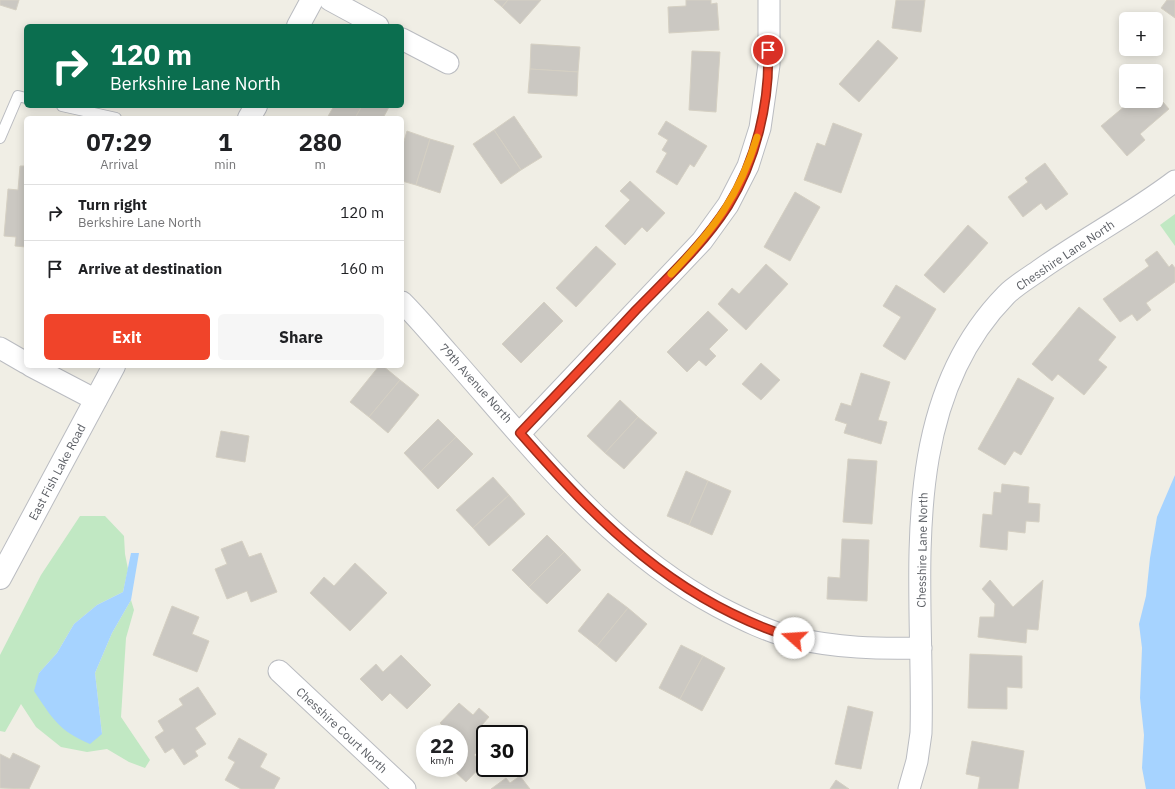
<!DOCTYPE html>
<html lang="en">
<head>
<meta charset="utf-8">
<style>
  body { margin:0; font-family:"IBM Plex Sans",sans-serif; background:#f6f6f6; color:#202124; height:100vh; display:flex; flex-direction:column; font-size:15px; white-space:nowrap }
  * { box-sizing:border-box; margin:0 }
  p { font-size:13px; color:#757577 }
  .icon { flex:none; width:22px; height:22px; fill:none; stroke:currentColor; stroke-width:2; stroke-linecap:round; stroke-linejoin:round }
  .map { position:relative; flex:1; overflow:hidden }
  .side { position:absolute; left:24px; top:116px; width:380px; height:252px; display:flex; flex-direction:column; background:#fff; border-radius:6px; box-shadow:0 2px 10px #0003 }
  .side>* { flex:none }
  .banner { position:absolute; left:24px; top:24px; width:380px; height:84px; border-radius:6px; box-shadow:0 2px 10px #0003; background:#0b6e4f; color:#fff; overflow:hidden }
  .fabs { position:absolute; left:1119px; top:12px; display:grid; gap:8px }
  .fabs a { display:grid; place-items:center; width:44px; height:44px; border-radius:6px; background:#fff; box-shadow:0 2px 10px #0003; font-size:20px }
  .speed { position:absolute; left:416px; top:725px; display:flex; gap:8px; font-size:20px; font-weight:700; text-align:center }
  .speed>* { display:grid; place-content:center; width:52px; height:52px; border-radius:50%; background:#fff; box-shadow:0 2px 10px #0003; line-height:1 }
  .speed small { font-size:10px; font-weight:400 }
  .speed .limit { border:2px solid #111; border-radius:6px; background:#fff; color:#111 }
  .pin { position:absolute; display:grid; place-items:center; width:34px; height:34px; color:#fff; margin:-17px; border:2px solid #fff; border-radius:50%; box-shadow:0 1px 4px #0007 }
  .me { position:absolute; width:44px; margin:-22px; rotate:289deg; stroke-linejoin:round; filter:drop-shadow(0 0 3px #0008) }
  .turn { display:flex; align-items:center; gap:14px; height:84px; padding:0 20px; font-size:18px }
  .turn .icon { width:52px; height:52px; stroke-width:2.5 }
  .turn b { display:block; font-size:28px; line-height:34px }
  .eta { display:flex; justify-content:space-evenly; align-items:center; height:68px; text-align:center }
  .eta b { font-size:24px; font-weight:700; line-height:28px }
  .cta { display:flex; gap:8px; margin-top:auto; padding:8px 20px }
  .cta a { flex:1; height:46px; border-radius:6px; background:#f0442a; color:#fff; font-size:16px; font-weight:700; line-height:46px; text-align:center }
  .cta a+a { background:#f6f6f6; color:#202124 }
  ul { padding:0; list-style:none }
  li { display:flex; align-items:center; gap:12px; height:56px; padding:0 20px; border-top:1px solid #e0e0e0 }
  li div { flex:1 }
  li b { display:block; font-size:15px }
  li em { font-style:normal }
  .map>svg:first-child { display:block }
</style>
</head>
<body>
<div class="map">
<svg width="1175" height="789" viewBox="0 0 1175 789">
  <rect width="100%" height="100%" fill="#f0eee5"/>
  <g fill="#c1e8c3">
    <polygon points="1175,214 1175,246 1160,225"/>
    <polygon points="80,516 105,516 124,536 125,554 128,569 123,592 97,605 74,624 57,653 39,673 102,734 95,673 112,633 131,600 134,610 126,638 121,717 150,760 145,768 129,762 107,749 87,752 61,747 36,727 21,704 5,732 0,731 0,655 41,575"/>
  </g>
  <g fill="#a6d3ff">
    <polygon points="1175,475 1175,789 1146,789 1142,768 1144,735 1140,698 1142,648 1139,624 1146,596 1150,558 1157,517"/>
    <path d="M131,553H139L131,600L112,633L95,673L102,734L90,744C59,731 52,718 34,691L39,673L57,653L74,624L97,605L123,592Z"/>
  </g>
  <g fill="#cbc8c2" stroke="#d5d0c3">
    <polygon points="0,0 19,0 16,10 0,5"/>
    <polygon points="494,0 508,0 502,7"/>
    <polygon points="508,0 541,0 520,24 502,7"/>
    <polygon points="686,0 711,0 711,4 717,3 719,30 669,33 668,7 686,6"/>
    <polygon points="896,0 925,0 921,32 892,28"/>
    <polygon points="1167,0 1175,0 1175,18 1161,8"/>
    <polygon points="878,40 898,58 859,102 839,84"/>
    <polygon points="531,44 580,47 578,72 530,69"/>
    <polygon points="692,51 720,52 716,112 689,110"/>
    <polygon points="530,69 578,72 577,96 528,93"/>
    <polygon points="1156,94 1169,109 1140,134 1145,140 1127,156 1101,126 1131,101 1156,101"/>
    <polygon points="334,106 362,106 355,118 327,118"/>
    <polygon points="362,106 386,106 389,107 383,118 355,118"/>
    <polygon points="514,116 542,157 521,170 494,130"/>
    <polygon points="666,121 707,146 694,167 690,164 677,185 656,172 667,153 662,150 668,140 658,134"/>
    <polygon points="833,123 862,134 841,193 804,180 817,143 825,146"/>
    <polygon points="494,130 521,170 501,184 473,144"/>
    <polygon points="407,131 430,139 416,185 402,181 402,148"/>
    <polygon points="430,139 454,146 440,193 416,185"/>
    <polygon points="1045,163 1068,194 1046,210 1041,203 1023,217 1008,197 1028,182 1025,178"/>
    <polygon points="20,166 26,166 26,247 15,246 16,237 4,236 8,189 18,190"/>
    <polygon points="630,181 665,213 647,232 642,227 625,245 605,226 630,200 620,191"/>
    <polygon points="795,192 820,207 790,261 764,247"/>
    <polygon points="968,225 988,243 944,293 924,275"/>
    <polygon points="596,246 616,264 576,307 556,288"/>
    <polygon points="1157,251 1169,267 1172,264 1175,268 1175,282 1146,303 1151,310 1137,321 1132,314 1120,322 1103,299 1149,266 1145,260"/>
    <polygon points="766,264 788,284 746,330 718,304 732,288 739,294"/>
    <polygon points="896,285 936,309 905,360 883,346 901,317 883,306"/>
    <polygon points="544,302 563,321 521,363 502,344"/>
    <polygon points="1079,307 1116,337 1098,360 1107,367 1084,395 1058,374 1052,381 1032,364"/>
    <polygon points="708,311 728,330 709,349 716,356 706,366 699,360 687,372 667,352"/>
    <polygon points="761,363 780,380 761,400 742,384"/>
    <polygon points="379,366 383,366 400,380 369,417 350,402"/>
    <polygon points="861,373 890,382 878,420 887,422 881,444 844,433 847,424 835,420 841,403 851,406"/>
    <polygon points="1018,378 1054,398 1021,455 1014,451 1005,465 978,449"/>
    <polygon points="400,380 419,395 388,433 369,417"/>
    <polygon points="620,400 638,417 605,453 587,436"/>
    <polygon points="638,417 657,433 624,469 605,453"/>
    <polygon points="438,419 456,437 421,471 404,453"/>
    <polygon points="221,431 249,436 245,462 216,457"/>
    <polygon points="456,437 473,454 438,489 421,471"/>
    <polygon points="848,459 877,461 872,524 843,522"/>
    <polygon points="686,471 708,481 689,525 667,516"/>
    <polygon points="493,477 509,495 473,528 456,510"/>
    <polygon points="708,481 731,491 712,535 689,525"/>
    <polygon points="1002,484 1029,487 1028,503 1040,504 1039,522 1026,521 1025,533 1008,531 1007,550 980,547 983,514 992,515 994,492 1001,493"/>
    <polygon points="509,495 525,514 489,546 473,528"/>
    <polygon points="547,535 564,552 529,587 512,570"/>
    <polygon points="842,539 869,540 867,601 827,599 828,577 840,578"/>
    <polygon points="242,541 249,557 261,553 277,592 251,602 247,591 227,599 215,569 227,564 221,549"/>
    <polygon points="564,552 581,570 547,604 529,587"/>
    <polygon points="355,563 387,593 350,631 310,593 324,577 334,586"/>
    <polygon points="990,580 1013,607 1043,580 1038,630 1027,629 1026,643 978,637 980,617 994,617 995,604 982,589"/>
    <polygon points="608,593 628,608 597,646 578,631"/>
    <polygon points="172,606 199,617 192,634 209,641 197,672 153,655"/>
    <polygon points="628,608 647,624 616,662 597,646"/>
    <polygon points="681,645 703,656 680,699 659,688"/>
    <polygon points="970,654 1022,656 1022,688 1007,687 1007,709 968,708"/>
    <polygon points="401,655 431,685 407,709 390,693 382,701 360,679 376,664 383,672"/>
    <polygon points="703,656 725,668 702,711 680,699"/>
    <polygon points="198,687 216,714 195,728 206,744 195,751 198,756 184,765 173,748 165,753 155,737 164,731 158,721 183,705 179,699"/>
    <polygon points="459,703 473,715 479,708 489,717 481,726 491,734 485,734 485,743 474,755 484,763 466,782 451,768 459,768 459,734 451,734 440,723"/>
    <polygon points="848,706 873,712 861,769 835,764"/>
    <polygon points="239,738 267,754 260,767 280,778 274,789 241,789 225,780 235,762 228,758"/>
    <polygon points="972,741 1024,751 1018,789 978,789 980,777 966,774"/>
    <polygon points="13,753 40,766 29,789 0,788 0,754 10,759"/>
    <polygon points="520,776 530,789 491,789 506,778 510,783"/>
    <polygon points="836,780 849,789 830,789"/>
  </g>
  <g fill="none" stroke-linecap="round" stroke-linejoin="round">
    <defs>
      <g id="service">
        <polyline points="62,106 116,118"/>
        <polyline points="0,138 18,96 26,98"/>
      </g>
      <g id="minor">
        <polyline points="330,0 378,26"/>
        <polyline points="402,39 448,63"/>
        <path d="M402,302C418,318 433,336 448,353C530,445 608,548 719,607C742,619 768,632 794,638C837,648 878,649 921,648"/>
        <polyline points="0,348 26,363"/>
        <polyline points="31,366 96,400"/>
        <polyline points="520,433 702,241 728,205 748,166 760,128 769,65 769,0"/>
        <polyline points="279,671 405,789"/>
        <path d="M909,789L917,761L921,733C925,587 893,410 1006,295C1016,285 1030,277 1041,269C1085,238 1133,213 1175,181"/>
      </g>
      <g id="tertiary">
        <polyline points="298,26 312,0"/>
        <polyline points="249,118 256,106"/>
        <polyline points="0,578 114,366"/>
      </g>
    </defs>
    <use href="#service" stroke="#babcc1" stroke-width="12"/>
    <use href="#minor" stroke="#babcc1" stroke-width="23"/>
    <use href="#tertiary" stroke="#babcc1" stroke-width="24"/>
    <use href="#service" stroke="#fff" stroke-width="10"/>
    <use href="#minor" stroke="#fff" stroke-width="21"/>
    <use href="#tertiary" stroke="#fff" stroke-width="22"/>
  </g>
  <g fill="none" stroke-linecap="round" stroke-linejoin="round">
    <defs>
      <path id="route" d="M768,50C770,102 756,161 728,206C703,245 668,277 636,310C598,351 559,392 520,433C599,523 676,602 794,638"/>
    </defs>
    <use href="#route" stroke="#9c2c1b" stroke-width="10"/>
    <use href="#route" stroke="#f0442a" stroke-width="7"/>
    <path stroke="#f59e0b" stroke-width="7" d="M671,274C713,230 739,197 757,137"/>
  </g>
  <g text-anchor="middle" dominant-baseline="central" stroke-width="3.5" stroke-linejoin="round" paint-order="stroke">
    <g font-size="12" fill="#5d6066" stroke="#fff">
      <text transform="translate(1065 255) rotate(-34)">Chesshire Lane North</text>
      <text transform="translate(476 383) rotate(48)">79th Avenue North</text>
      <text transform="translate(57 472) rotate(-62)">East Fish Lake Road</text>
      <text transform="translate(922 550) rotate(-89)">Chesshire Lane North</text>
      <text transform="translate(342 730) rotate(43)">Chesshire Court North</text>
    </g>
  </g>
</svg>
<div class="fabs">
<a>+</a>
<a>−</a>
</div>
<div class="speed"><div>22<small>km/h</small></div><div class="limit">30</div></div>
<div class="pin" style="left:768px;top:50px;background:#d93025"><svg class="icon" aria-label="arrive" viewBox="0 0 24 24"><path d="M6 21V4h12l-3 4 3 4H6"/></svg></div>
<svg class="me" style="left:794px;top:638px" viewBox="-20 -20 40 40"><circle r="19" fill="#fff"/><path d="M0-13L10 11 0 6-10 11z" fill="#f0442a"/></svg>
<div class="banner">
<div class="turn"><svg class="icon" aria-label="right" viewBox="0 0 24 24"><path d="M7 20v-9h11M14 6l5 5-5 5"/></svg><div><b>120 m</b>Berkshire Lane North</div></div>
</div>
<section class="side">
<div class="eta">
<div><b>07:29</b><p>Arrival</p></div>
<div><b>1</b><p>min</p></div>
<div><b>280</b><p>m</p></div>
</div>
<ul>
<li><svg class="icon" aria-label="right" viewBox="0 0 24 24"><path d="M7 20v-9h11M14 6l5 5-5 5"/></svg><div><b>Turn right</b><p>Berkshire Lane North</p></div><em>120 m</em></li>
<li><svg class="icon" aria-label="arrive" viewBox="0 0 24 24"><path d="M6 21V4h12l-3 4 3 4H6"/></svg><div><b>Arrive at destination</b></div><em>160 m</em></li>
</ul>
<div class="cta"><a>Exit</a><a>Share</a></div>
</section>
</div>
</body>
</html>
